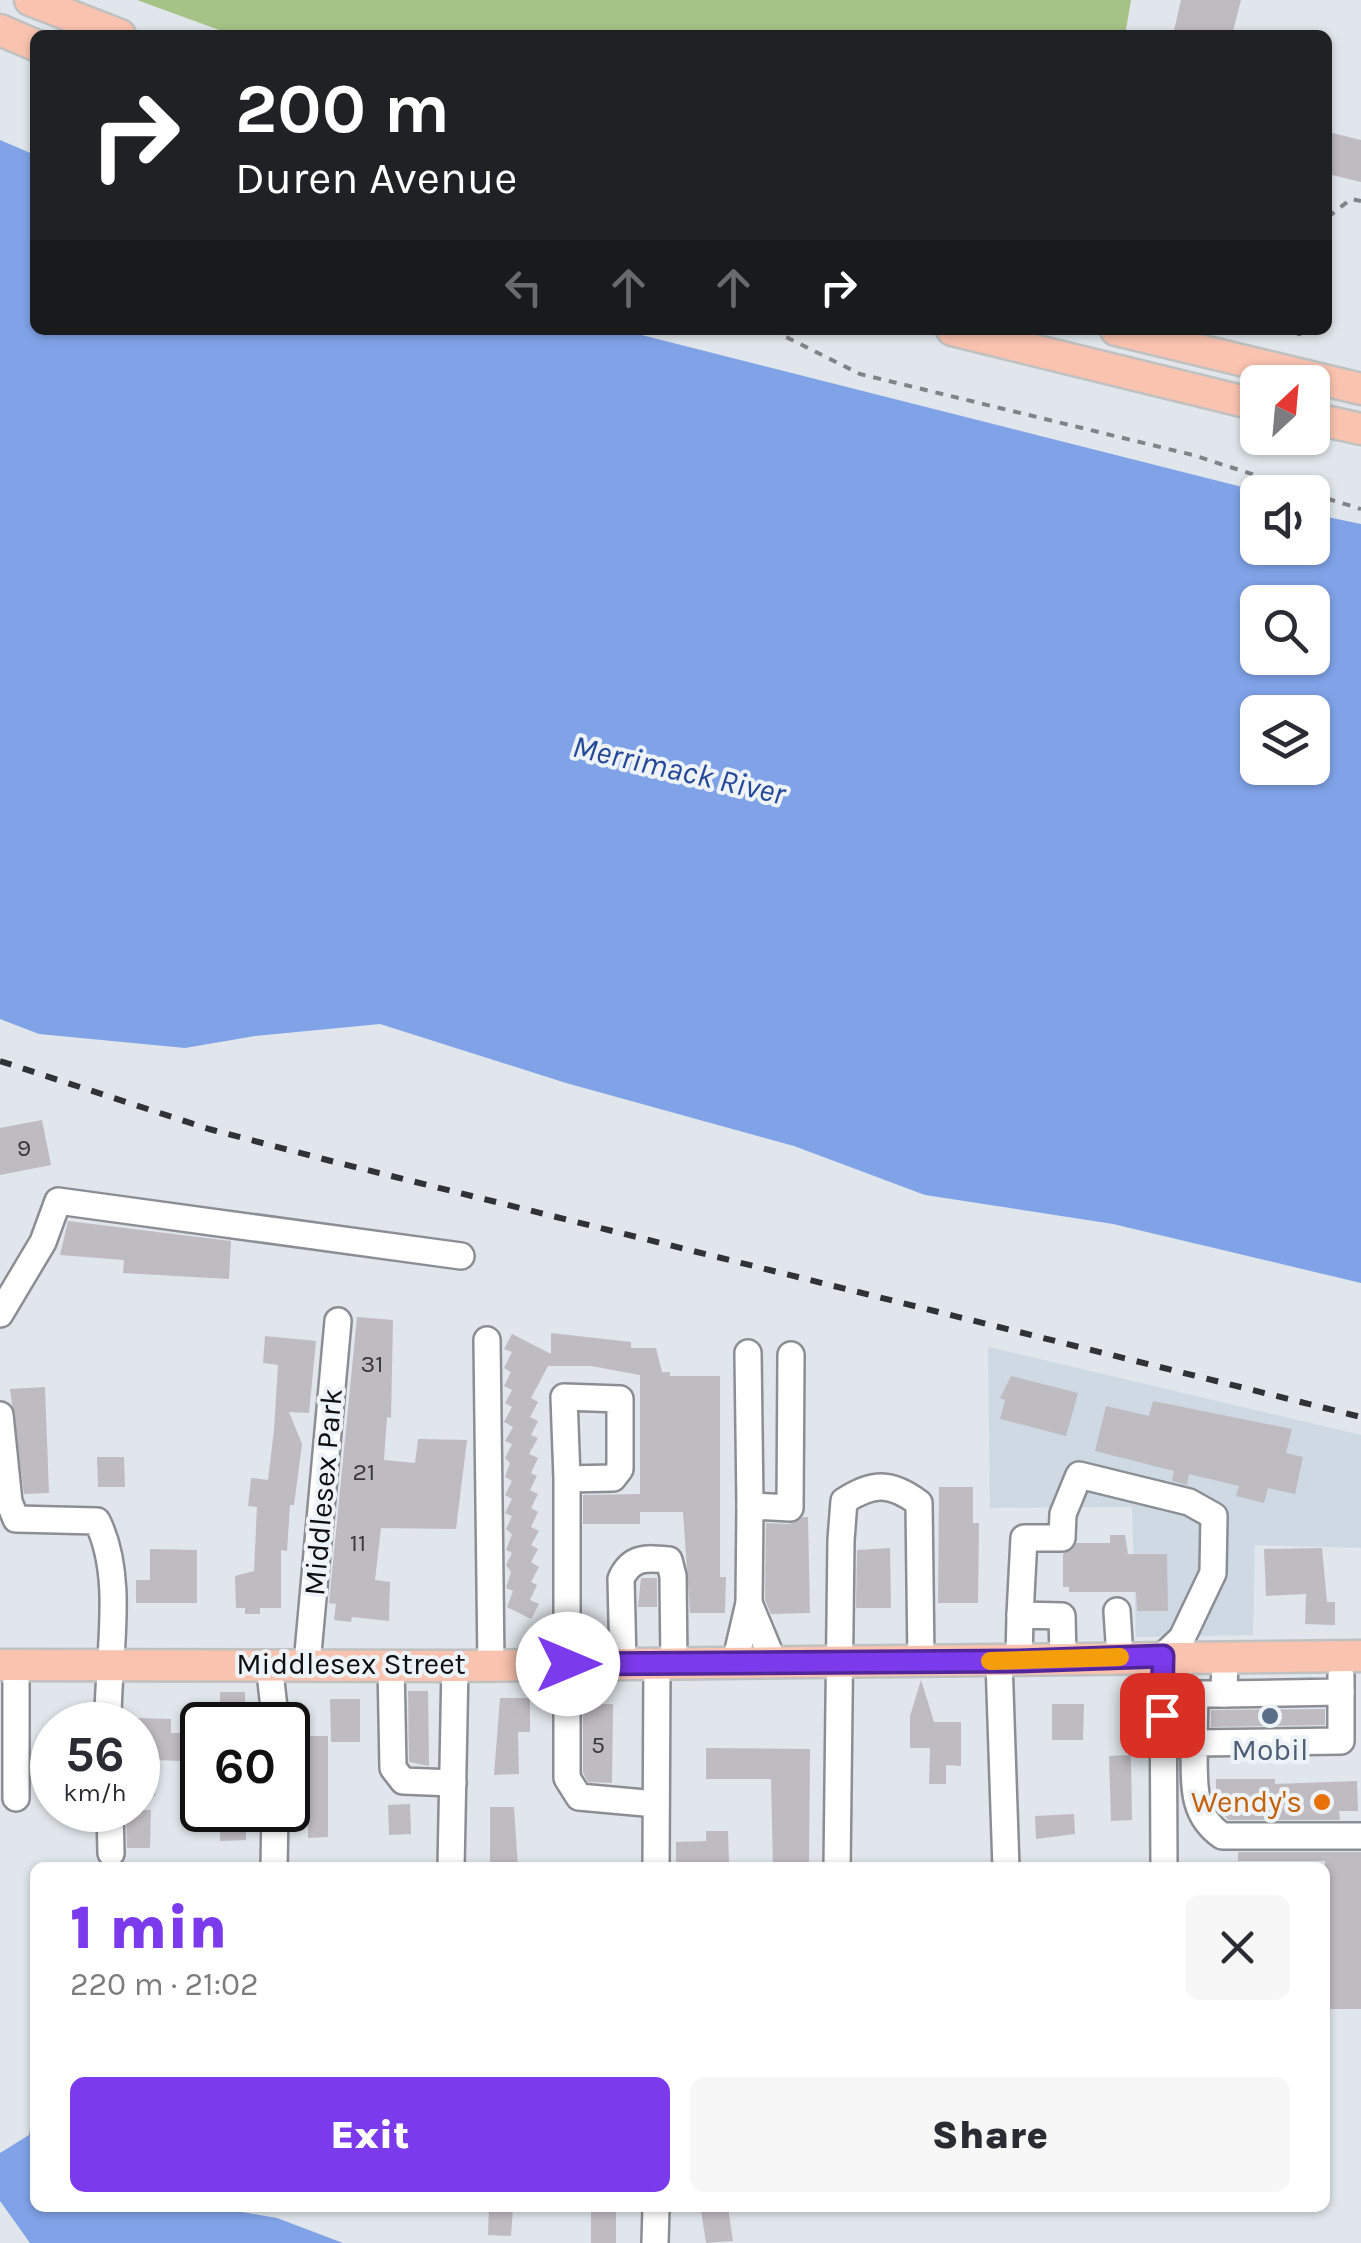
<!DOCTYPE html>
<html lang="en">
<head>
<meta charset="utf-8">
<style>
  body { margin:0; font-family:Karla,sans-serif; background:#f7f7f7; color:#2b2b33; height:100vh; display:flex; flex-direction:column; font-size:38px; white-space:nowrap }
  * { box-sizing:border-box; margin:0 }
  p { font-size:32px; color:#7c7c81 }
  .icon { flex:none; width:55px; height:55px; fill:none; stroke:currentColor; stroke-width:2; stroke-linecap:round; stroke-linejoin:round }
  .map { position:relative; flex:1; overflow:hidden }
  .details { position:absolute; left:30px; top:1862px; width:1300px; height:350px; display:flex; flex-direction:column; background:#fff; border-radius:15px; box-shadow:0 2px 8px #0004 }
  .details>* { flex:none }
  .hud { position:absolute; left:30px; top:30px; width:1302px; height:305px; border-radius:15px; box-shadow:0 2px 8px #0004; background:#202124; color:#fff; overflow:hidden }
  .needle { width:65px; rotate:26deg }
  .tools { position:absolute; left:1240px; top:365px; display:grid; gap:20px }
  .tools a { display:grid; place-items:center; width:90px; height:90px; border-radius:15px; background:#fff; box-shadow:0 2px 8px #0004; font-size:50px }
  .speed { position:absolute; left:30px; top:1702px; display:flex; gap:20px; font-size:50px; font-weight:700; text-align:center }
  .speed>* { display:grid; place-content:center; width:130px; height:130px; border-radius:50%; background:#fff; box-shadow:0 2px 8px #0004; line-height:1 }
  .speed small { font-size:25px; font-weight:400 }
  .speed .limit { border:5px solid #111; border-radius:15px; background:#fff; color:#111 }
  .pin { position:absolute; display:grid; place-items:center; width:85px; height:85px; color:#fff; margin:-42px; border-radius:20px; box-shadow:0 5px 15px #0006 }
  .me { position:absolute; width:110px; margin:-55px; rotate:90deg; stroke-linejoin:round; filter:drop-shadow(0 0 8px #0008) }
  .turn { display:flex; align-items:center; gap:35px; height:210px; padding:0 40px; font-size:45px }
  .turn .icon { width:130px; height:130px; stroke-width:2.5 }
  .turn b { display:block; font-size:70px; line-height:85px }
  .lanes { display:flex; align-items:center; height:95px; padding:0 40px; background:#0003; justify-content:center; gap:50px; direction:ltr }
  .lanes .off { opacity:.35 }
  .round { display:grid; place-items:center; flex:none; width:105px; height:105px; border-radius:15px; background:#f7f7f7 }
  .head { display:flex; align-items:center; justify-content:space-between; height:170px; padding:0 40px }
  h1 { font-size:60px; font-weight:800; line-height:75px; color:#7c3aed }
  .button { display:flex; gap:20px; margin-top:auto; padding:20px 40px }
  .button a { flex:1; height:115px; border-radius:15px; background:#7c3aed; color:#fff; font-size:40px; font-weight:800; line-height:115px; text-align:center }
  .button a+a { background:#f7f7f7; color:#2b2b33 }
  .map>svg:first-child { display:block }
</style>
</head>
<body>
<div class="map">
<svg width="1361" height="2243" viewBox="0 0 1361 2243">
  <rect width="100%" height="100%" fill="#e0e6eb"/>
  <polygon fill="#ced9e4" points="988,1347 1361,1435 1361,1548 1255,1545 1253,1635 1136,1637 1132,1507 990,1508"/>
  <polygon fill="#a6c386" points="137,0 1131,0 1125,35 233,35"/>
  <g fill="#80a3e8" fill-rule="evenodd">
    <path d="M0,140L35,155V330H622L1262,492H1258V548H1312L1313,514L1361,524V1283L1113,1224L925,1195L794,1146L566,1083L380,1024L255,1036L185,1048L39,1034L0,1019ZM1258,602H1312V658H1258ZM1258,712H1312V768H1258Z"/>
    <polygon points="35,2100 35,2208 219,2208 277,2218 343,2243 30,2243 0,2201 0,2153 29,2135"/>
  </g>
  <g fill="#bebbc1">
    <polygon points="1181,0 1241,0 1232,35 1173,35"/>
    <polygon points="1328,132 1361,140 1361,182 1328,174"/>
    <polygon points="42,1120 51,1165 0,1175 0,1128"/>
    <polygon points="68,1221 231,1241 229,1279 123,1273 124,1260 60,1255"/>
    <polygon points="357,1317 393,1320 391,1418 387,1417 384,1460 415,1463 418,1439 467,1440 456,1529 381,1528 375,1580 390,1582 389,1621 352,1617 351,1622 334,1620 336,1604 329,1603"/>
    <polygon points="551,1333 631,1342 631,1348 656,1348 662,1372 670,1372 670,1376 720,1376 720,1577 726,1577 725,1613 690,1613 683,1512 640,1512 640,1524 583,1524 583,1495 640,1494 640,1375 591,1366 548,1366 531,1398 538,1402 530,1417 538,1421 531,1435 538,1438 529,1454 538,1458 531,1473 537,1476 530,1490 538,1494 531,1508 538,1512 531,1527 539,1531 531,1545 538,1549 531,1562 539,1567 531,1582 537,1585 530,1600 539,1604 531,1619 507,1607 513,1591 506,1588 511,1572 506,1565 512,1553 506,1550 512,1534 506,1529 512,1516 505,1513 512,1499 505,1495 512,1481 505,1477 510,1463 505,1458 512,1444 505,1441 513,1427 504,1422 512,1407 505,1403 512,1390 504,1386 511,1372 504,1368 512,1352 504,1349 512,1334 551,1354"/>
    <polygon points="265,1336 316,1341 309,1413 289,1412 302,1444 294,1505 290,1505 287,1551 281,1550 281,1608 260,1608 260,1614 245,1614 245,1608 236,1608 235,1576 254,1571 257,1507 248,1506 251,1478 268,1480 274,1430 278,1365 263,1363"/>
    <polygon points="1011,1376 1078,1393 1066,1436 1000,1419 1005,1400 1000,1398"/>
    <polygon points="45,1387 49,1493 24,1494 10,1389"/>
    <polygon points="1153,1401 1292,1429 1286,1453 1303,1457 1295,1494 1268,1488 1264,1503 1236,1496 1239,1486 1189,1474 1187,1485 1172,1481 1174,1471 1095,1451 1106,1406 1149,1416"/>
    <polygon points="97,1457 124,1457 125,1487 98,1487"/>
    <polygon points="939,1487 973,1487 973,1523 979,1523 978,1603 938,1603"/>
    <polygon points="803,1517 808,1517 810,1613 771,1614 765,1600 766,1523 790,1524"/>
    <polygon points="1110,1535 1125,1535 1128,1554 1167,1554 1168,1611 1137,1611 1136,1592 1069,1592 1069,1587 1063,1587 1063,1554 1077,1543 1110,1543"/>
    <polygon points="890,1548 891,1608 856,1608 857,1550"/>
    <polygon points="1322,1548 1327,1602 1335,1602 1335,1625 1305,1624 1306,1594 1266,1596 1264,1549"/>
    <polygon points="150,1549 197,1550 197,1603 136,1603 136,1580 150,1580"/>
    <polygon points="641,1578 657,1578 657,1607 638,1607"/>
    <polygon points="921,1680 934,1722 961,1722 961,1766 946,1765 946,1784 929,1784 930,1748 910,1748 910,1716"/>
    <polygon points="408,1691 428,1691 429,1766 409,1762"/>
    <rect x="220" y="1692" width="25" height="24"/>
    <polygon points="500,1698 530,1698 530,1732 518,1732 519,1774 494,1775"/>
    <polygon points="330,1699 360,1699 360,1742 331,1742"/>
    <polygon points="583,1704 613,1704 612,1783 588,1782 583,1773"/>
    <polygon points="1052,1704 1084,1704 1083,1740 1052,1740"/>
    <polygon points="1325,1709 1325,1725 1211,1727 1211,1710"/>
    <polygon points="138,1718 171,1719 171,1733 182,1733 181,1761 156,1760 155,1796 138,1795 141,1743 138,1743"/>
    <polygon points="307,1736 328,1736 328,1837 308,1838"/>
    <polygon points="706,1748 810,1749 809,1864 773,1868 771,1779 706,1779"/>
    <polygon points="1131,1755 1132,1820 1111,1821 1109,1756"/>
    <polygon points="1216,1779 1275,1779 1275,1784 1357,1781 1358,1811 1339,1811 1340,1820 1228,1820 1216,1805"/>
    <polygon points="410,1804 411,1834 389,1835 388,1805"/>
    <polygon points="490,1807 514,1807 518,1868 490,1868"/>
    <polygon points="126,1810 151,1810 150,1848 127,1848"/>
    <polygon points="220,1810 246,1810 246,1840 220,1841"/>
    <polygon points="1074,1814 1075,1834 1036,1839 1035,1816"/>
    <polygon points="706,1831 728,1831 729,1863 676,1864 676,1842 706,1841"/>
    <polygon points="1238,1852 1361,1852 1361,2009 1325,2009 1325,1861 1238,1861"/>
    <polygon points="489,2208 513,2208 511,2236 488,2235"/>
    <rect x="591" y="2208" width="25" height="35"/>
    <polygon points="716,2208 728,2208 733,2241 706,2243 701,2210"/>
  </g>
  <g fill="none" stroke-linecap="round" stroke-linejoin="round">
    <defs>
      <g id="minor">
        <polyline points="0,1314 43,1242 58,1201 461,1256"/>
        <polyline points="487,1340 491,1664"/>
        <polyline points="748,1353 750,1506"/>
        <path d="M0,1415L9,1502L16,1519L97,1521C126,1578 107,1660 108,1725"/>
        <polyline points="567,1479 564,1397 620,1399 620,1469 613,1478 567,1479 567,1778 579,1797 656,1804"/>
        <polyline points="749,1603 750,1506 790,1508 791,1355"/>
        <polyline points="1117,1611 1120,1657"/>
        <polyline points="1020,1615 1024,1538 1062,1538 1063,1514 1079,1475 1189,1502 1214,1516 1213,1573 1182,1638 1163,1656 1164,1868"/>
        <polyline points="999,1661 1006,1868"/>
        <polyline points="1019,1661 1020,1615 1062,1616 1063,1657"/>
        <path d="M623,1663L621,1579C631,1556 647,1558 669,1560L673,1576L674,1664"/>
        <polyline points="735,1663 749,1603 774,1663"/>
        <polyline points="269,1664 276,1725"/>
        <polyline points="307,1664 338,1321"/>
        <polyline points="391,1665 393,1768 403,1781 453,1783"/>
        <path d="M1341,1692V1741L1194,1743C1195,1780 1189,1813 1222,1836H1361"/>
        <polyline points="1224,1694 1341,1692 1341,1676"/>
        <polyline points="1181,1744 1194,1743 1195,1694 1224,1694 1225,1657"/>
        <polyline points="16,1798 16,1665"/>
        <polyline points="110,1810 111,1853"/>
        <polyline points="274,1868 275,1810"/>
        <polyline points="451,1868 455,1666"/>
        <polyline points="656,1868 657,1663"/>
        <path d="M837,1868L841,1540L844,1501C873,1482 891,1482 919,1503L921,1661"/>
        <polyline points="655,2243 656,2208"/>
      </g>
      <g id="major">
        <polyline points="30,0 120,35"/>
        <polyline points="0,30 35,45"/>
        <polyline points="952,330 1258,405"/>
        <polyline points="1116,330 1361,389"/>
        <polyline points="1312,418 1361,429"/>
        <polyline points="0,1665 455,1666 1361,1656"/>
      </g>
    </defs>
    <use href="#minor" stroke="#8b8f94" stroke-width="30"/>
    <use href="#major" stroke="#c0c1c1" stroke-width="35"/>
    <g stroke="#7f8487" stroke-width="4" stroke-dasharray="8 8" stroke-linecap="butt">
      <polyline points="1328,217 1351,199 1361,201"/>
      <polyline points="772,330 860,374 1193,455 1307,492"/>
      <polyline points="1299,336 1300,330"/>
      <polyline points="1312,494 1361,509"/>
    </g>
    <use href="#minor" stroke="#fff" stroke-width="25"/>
    <use href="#major" stroke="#fac3b0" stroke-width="30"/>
    <polyline stroke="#303335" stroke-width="6" stroke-dasharray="12 12" stroke-linecap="butt" points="0,1061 209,1129 331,1161 1361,1417"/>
  </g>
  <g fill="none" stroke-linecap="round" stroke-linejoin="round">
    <defs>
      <polyline id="route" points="568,1664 1019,1661 1163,1656 1162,1715"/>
    </defs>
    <use href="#route" stroke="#51269a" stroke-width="25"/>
    <use href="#route" stroke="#7c3aed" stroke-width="18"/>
    <polyline stroke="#f59e0b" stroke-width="18" points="990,1661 1120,1657"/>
  </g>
  <circle fill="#5c6f8a" stroke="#eef3f8" stroke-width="4" cx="1270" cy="1716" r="10"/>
  <circle fill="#e8710a" stroke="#eef3f8" stroke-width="4" cx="1322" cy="1802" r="10"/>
  <g text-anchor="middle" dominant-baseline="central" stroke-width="8" stroke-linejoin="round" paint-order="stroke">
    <g font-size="25" fill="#393a3d">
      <text x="24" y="1147">9</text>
      <text x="372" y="1363">31</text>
      <text x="364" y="1471">21</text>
      <text x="358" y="1542">11</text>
      <text x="598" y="1744">5</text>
    </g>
    <g font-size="30" fill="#0d0f11" stroke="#eef3f8">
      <text transform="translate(323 1492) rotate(-85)">Middlesex Park</text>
      <text x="351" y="1664">Middlesex Street</text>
    </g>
    <g font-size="30" fill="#4e5e75" stroke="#eef3f8">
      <text x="1270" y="1750">Mobil</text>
    </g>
    <g font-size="30" fill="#c56008" stroke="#eef3f8" text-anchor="end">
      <text x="1302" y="1802">Wendy's</text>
    </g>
    <g font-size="32" font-style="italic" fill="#244999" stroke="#eef3f8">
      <text transform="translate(679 770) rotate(13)">Merrimack River</text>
    </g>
  </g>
</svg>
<div class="tools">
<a><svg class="needle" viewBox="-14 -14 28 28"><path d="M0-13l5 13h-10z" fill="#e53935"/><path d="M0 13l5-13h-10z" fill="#7c7c81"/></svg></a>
<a><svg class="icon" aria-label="sound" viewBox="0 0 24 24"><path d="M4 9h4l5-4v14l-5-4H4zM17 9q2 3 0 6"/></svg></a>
<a><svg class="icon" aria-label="search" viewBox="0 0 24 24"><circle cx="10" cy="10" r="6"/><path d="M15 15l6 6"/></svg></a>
<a><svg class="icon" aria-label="layers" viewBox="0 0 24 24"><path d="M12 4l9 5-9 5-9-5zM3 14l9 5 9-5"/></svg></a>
</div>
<div class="speed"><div>56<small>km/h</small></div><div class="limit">60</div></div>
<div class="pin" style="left:1162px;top:1715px;background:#d93025"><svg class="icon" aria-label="arrive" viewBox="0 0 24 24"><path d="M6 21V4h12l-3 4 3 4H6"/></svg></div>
<svg class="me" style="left:568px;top:1664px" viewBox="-20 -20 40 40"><circle r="19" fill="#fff"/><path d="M0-13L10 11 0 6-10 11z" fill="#7c3aed"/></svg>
<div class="hud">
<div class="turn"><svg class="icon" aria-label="right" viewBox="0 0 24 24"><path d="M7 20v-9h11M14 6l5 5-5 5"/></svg><div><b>200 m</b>Duren Avenue</div></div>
<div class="lanes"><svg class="icon off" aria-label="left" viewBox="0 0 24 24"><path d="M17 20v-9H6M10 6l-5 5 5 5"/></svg><svg class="icon off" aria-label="ahead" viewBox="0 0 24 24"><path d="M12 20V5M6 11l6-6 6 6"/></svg><svg class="icon off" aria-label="ahead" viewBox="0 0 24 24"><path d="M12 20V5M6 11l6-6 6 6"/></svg><svg class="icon" aria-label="right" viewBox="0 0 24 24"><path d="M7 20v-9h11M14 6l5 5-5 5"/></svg></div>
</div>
<section class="details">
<div class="head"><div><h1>1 min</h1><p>220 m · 21:02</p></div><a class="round"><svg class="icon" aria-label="close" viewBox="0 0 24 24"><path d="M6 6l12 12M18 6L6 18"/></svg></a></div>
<div class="button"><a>Exit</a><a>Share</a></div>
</section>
</div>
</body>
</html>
